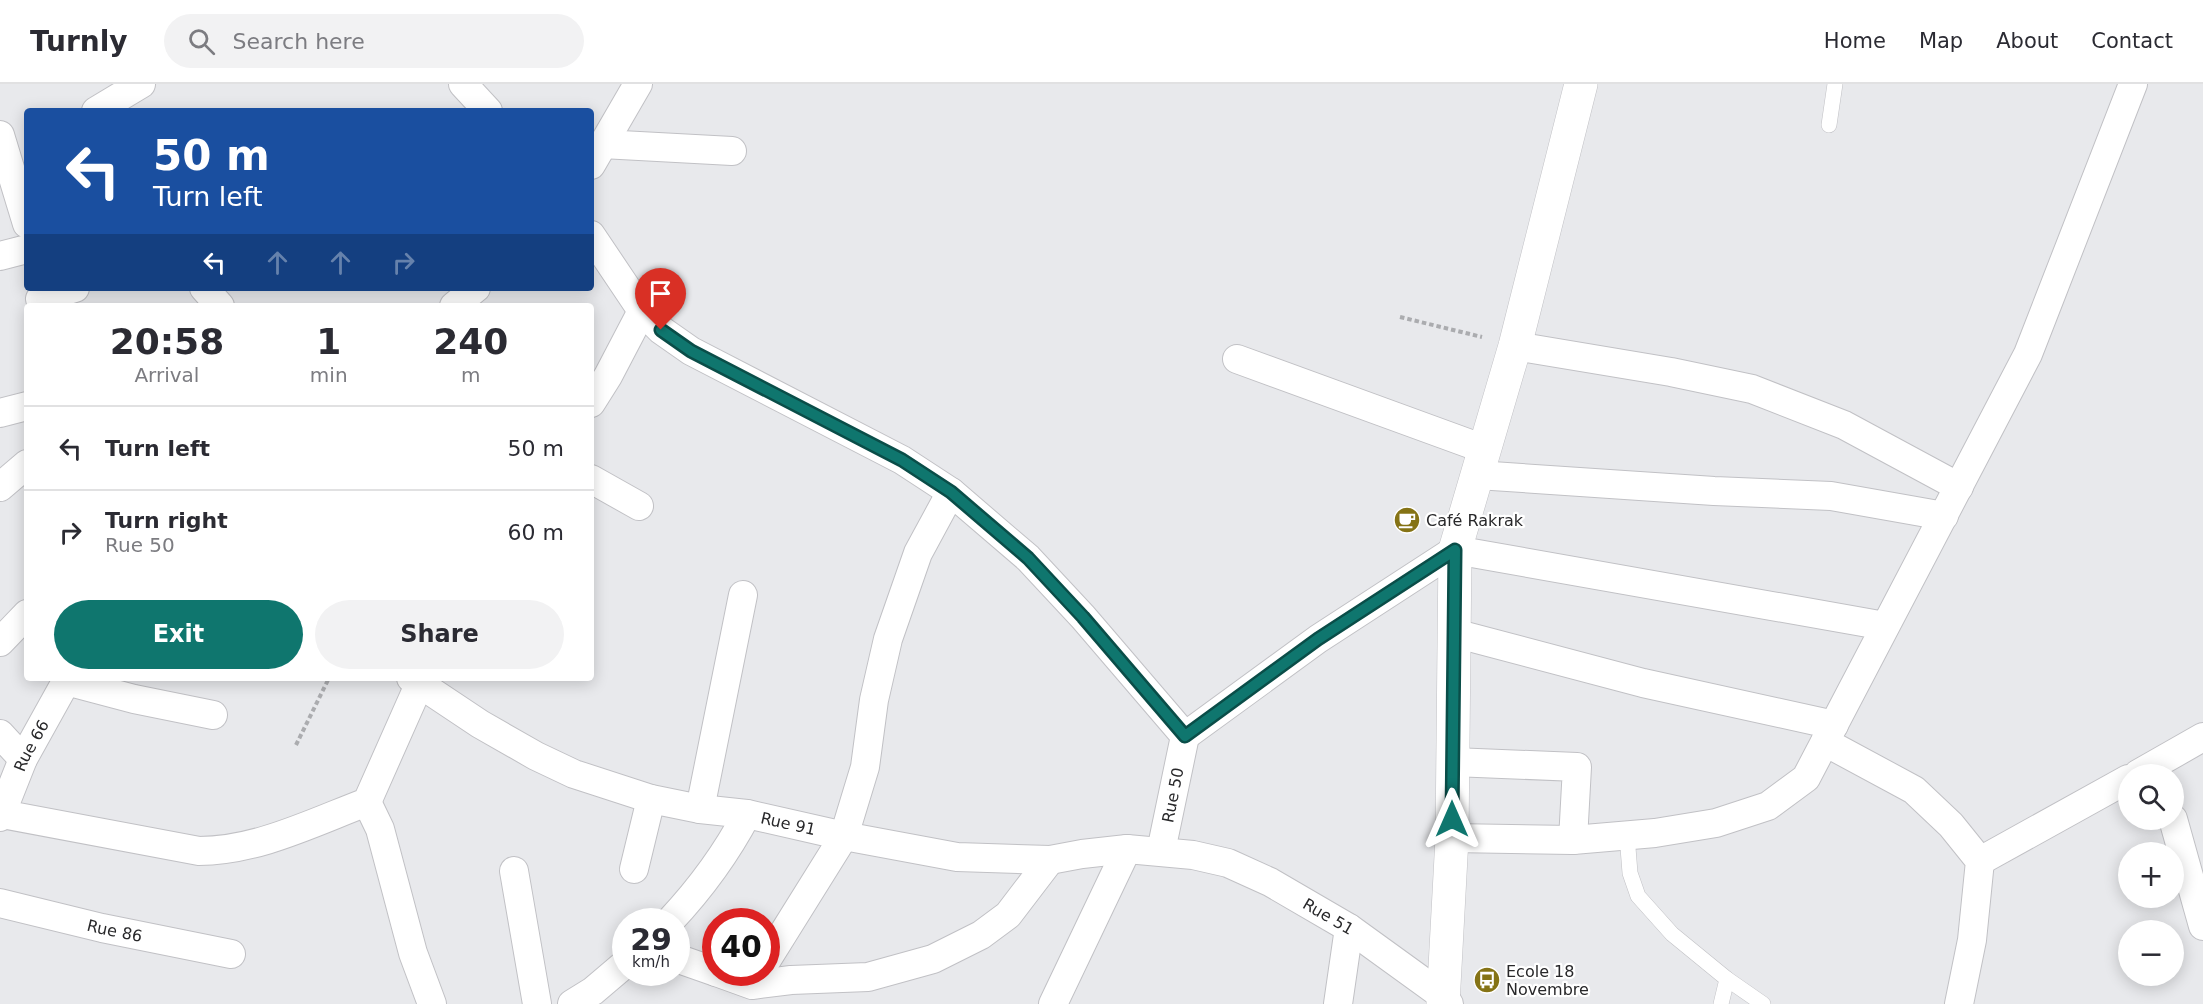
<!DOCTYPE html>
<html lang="en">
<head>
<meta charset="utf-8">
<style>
  body { margin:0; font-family:"DejaVu Sans",sans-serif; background:#f2f2f3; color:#2b2b33; height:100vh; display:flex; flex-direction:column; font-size:22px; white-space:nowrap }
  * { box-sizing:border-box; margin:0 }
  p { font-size:20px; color:#7c7c81 }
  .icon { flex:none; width:33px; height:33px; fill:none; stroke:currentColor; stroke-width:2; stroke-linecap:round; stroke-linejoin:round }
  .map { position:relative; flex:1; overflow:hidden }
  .side { position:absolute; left:24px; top:219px; width:570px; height:378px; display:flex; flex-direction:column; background:#fff; border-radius:6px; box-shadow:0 3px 15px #0003 }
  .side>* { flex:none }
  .guide { position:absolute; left:24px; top:24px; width:570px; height:183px; border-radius:6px; box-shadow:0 3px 15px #0003; background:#1a4fa0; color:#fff; overflow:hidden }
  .controls { position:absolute; left:2118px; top:680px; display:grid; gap:12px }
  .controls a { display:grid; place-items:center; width:66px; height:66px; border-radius:50%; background:#fff; box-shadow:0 3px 15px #0003; font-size:30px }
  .speed { position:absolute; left:612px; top:824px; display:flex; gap:12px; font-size:30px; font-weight:700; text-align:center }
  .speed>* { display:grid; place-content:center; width:78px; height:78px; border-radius:50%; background:#fff; box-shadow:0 3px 15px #0003; line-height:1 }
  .speed small { font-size:15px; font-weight:400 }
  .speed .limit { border:9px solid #d22; background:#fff; color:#111 }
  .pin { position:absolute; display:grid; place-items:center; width:51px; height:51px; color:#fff; margin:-62px -26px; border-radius:50% 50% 50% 0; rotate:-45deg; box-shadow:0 0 6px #0007 }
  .pin .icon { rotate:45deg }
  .me { position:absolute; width:66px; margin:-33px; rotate:0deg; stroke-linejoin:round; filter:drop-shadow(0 0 4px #0008) }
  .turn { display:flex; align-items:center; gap:21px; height:126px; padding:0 30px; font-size:27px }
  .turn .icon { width:78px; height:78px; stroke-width:2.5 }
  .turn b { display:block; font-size:42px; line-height:51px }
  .lanes { display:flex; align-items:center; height:57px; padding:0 30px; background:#0003; justify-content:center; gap:30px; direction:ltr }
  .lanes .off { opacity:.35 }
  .eta { display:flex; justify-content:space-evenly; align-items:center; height:102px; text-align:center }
  .eta b { font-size:36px; font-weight:600; line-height:42px }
  .cta { display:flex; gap:12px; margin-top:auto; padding:12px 30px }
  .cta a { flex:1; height:69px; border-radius:36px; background:#0f766e; color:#fff; font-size:24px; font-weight:600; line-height:69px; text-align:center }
  .cta a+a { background:#f2f2f3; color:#2b2b33 }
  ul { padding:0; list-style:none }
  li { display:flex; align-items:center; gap:18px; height:84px; padding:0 30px; border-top:2px solid #e1e1e2 }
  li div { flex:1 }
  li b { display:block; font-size:22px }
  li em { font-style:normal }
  header { display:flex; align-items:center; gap:36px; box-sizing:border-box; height:84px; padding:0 30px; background:#fff; border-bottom:2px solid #e1e1e2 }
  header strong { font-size:28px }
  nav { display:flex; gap:33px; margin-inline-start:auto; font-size:21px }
  .search { width:420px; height:54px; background:#f2f2f3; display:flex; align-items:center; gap:15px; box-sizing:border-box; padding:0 21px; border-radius:33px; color:#7c7c81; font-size:22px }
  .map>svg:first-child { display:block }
</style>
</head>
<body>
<header>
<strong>Turnly</strong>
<div class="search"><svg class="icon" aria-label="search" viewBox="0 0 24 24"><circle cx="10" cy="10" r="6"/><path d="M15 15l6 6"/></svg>Search here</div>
<nav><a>Home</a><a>Map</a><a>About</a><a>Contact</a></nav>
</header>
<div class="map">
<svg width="2203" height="920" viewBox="0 0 2203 920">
  <rect width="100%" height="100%" fill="#e8e9ec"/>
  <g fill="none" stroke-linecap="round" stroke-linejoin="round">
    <defs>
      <g id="lane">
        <polyline points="1829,41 1835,0"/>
        <polyline points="1627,751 1630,789 1638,812 1672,850 1727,895 1721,920"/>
        <polyline points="1727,895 1763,920"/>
      </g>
      <g id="street">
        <polyline points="463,0 488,27"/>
        <polyline points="96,27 141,0"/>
        <polyline points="0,51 27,140"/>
        <polyline points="602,60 732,67"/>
        <polyline points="591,81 638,0"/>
        <polyline points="591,151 642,227 661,246 691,267 902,376 951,408 1028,474 1083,533 1185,652 1161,767"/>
        <polyline points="0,172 27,165"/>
        <polyline points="204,204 220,222"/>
        <polyline points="40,215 75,204"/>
        <polyline points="454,222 476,204"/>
        <polyline points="1515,262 1671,288 1752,305 1844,341 1959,403"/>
        <polyline points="1237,275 1484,365"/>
        <polyline points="591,319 608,292 642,227"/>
        <polyline points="0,329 27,322"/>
        <polyline points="1477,391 1714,407 1831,412 1944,432"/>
        <polyline points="591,395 639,422"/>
        <polyline points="0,403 27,380"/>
        <polyline points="1454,549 1643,599 1834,641"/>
        <polyline points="0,558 27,530"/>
        <path id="s1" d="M411,594L480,640L536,672L574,690L651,715L700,725L747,730L844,752L957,773L1050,776L1082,770L1127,765L1193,771L1228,779L1270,798L1349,844L1443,912L1449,920"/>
        <polyline points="66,597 134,615 213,631"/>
        <polyline points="0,650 23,675"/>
        <polyline points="1185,652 1318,555 1455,466 1885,542"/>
        <polyline points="1825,658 1914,706 1951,741 1980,777 1972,856 1959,920"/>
        <polyline points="1453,678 1577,683 1573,756"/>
        <polyline points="2138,690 2203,653"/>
        <polyline points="367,718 380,745 413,869 432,920"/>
        <polyline points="700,725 743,511"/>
        <path d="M2,730L199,767C257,767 314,738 367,718L422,594"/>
        <path id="s2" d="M0,733L23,675L68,594"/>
        <polyline points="2173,735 2203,842"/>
        <polyline points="1452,754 1573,756 1655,749 1716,739 1768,722 1806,694 2028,270 2133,0"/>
        <polyline points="1980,777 2128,695"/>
        <polyline points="634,785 651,715"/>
        <polyline points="514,787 537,920"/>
        <path id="s3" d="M0,819L102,844L231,870"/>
        <path d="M670,837C701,804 726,770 747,730"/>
        <polyline points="676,874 716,888"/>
        <polyline points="766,877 844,752 865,683 874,616 888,555 918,469 951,408"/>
        <polyline points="716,888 752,901 791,896 868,893 933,875 981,851 1008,831 1050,776"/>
        <polyline points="572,920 593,907 626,879"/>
        <polyline points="1053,920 1127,765"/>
        <polyline points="1338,920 1349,844"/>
      </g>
      <polyline id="secondary" points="1443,920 1452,754 1455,466 1515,262 1581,0"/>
    </defs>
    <use href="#lane" stroke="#c1c1c5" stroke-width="16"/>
    <use href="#street" stroke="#c1c1c5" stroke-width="30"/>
    <use href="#secondary" stroke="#c1c1c5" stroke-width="34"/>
    <g stroke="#abacaf" stroke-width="4" stroke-dasharray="4.5 3" stroke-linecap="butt">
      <polyline points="1400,233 1482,253"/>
      <polyline points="296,661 329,594"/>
    </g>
    <use href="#lane" stroke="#fff" stroke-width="15"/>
    <use href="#street" stroke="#fff" stroke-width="28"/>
    <use href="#secondary" stroke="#fff" stroke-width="33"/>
  </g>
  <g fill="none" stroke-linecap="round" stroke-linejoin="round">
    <defs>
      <polyline id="route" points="661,246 691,267 902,376 951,408 1028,474 1083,533 1185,652 1318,555 1455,466 1452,735"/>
    </defs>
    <use href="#route" stroke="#0a4d48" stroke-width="15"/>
    <use href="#route" stroke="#0f766e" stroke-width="10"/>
  </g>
  <defs>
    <symbol id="cafe-disc" viewBox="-11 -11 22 22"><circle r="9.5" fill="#857315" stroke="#fff"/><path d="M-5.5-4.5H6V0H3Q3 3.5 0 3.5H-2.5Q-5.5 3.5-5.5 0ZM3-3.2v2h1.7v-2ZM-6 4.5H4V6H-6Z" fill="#fff"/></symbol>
    <symbol id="bus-disc" viewBox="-11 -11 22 22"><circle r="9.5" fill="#857315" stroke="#fff"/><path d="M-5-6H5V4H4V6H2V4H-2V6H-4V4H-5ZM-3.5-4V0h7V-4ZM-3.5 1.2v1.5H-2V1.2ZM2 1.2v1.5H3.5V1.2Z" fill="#fff"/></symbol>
  </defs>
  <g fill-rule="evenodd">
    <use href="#cafe-disc" x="1392" y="421" width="30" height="30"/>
    <use href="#bus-disc" x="1472" y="881" width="30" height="30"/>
  </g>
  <g text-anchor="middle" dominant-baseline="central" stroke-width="4.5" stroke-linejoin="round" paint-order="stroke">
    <g font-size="16" fill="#28282a" stroke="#fff" text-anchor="start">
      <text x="1426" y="436">Café Rakrak</text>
      <text x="1506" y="887">Ecole 18<tspan x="1506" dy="18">Novembre</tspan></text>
    </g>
    <g font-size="16" fill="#28282a" stroke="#fff">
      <text stroke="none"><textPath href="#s2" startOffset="78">Rue 66</textPath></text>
      <text transform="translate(1173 711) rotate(-79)">Rue 50</text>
      <text stroke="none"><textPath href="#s1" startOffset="410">Rue 91</textPath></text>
      <text stroke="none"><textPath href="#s1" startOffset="969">Rue 51</textPath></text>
      <text stroke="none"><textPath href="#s3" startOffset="118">Rue 86</textPath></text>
    </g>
  </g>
</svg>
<div class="controls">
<a><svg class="icon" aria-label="search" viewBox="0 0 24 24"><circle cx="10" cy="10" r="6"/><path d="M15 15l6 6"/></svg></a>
<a>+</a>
<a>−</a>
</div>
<div class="speed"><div>29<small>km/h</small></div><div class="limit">40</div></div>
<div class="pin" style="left:661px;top:246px;background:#d93025"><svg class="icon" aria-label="arrive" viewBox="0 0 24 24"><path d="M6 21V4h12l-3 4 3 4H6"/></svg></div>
<svg class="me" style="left:1452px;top:735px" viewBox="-20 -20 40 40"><path d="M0-17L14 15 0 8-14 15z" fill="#0f766e" stroke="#fff" stroke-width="4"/></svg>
<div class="guide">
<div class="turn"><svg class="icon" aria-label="left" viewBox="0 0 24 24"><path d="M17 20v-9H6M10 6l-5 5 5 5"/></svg><div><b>50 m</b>Turn left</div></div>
<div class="lanes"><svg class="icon" aria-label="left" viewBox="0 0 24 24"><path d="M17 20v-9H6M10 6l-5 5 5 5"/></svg><svg class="icon off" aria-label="ahead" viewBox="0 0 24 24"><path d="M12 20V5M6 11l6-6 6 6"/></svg><svg class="icon off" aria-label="ahead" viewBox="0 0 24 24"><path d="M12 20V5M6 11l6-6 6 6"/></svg><svg class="icon off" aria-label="right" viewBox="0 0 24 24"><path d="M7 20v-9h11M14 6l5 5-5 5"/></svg></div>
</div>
<section class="side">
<div class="eta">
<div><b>20:58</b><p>Arrival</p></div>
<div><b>1</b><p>min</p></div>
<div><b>240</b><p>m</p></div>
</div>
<ul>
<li><svg class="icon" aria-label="left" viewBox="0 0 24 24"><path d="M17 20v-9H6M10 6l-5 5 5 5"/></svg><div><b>Turn left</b></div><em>50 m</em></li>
<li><svg class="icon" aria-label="right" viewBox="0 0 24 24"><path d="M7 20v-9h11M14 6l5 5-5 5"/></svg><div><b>Turn right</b><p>Rue 50</p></div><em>60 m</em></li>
</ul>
<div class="cta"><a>Exit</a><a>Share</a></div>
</section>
</div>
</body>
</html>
